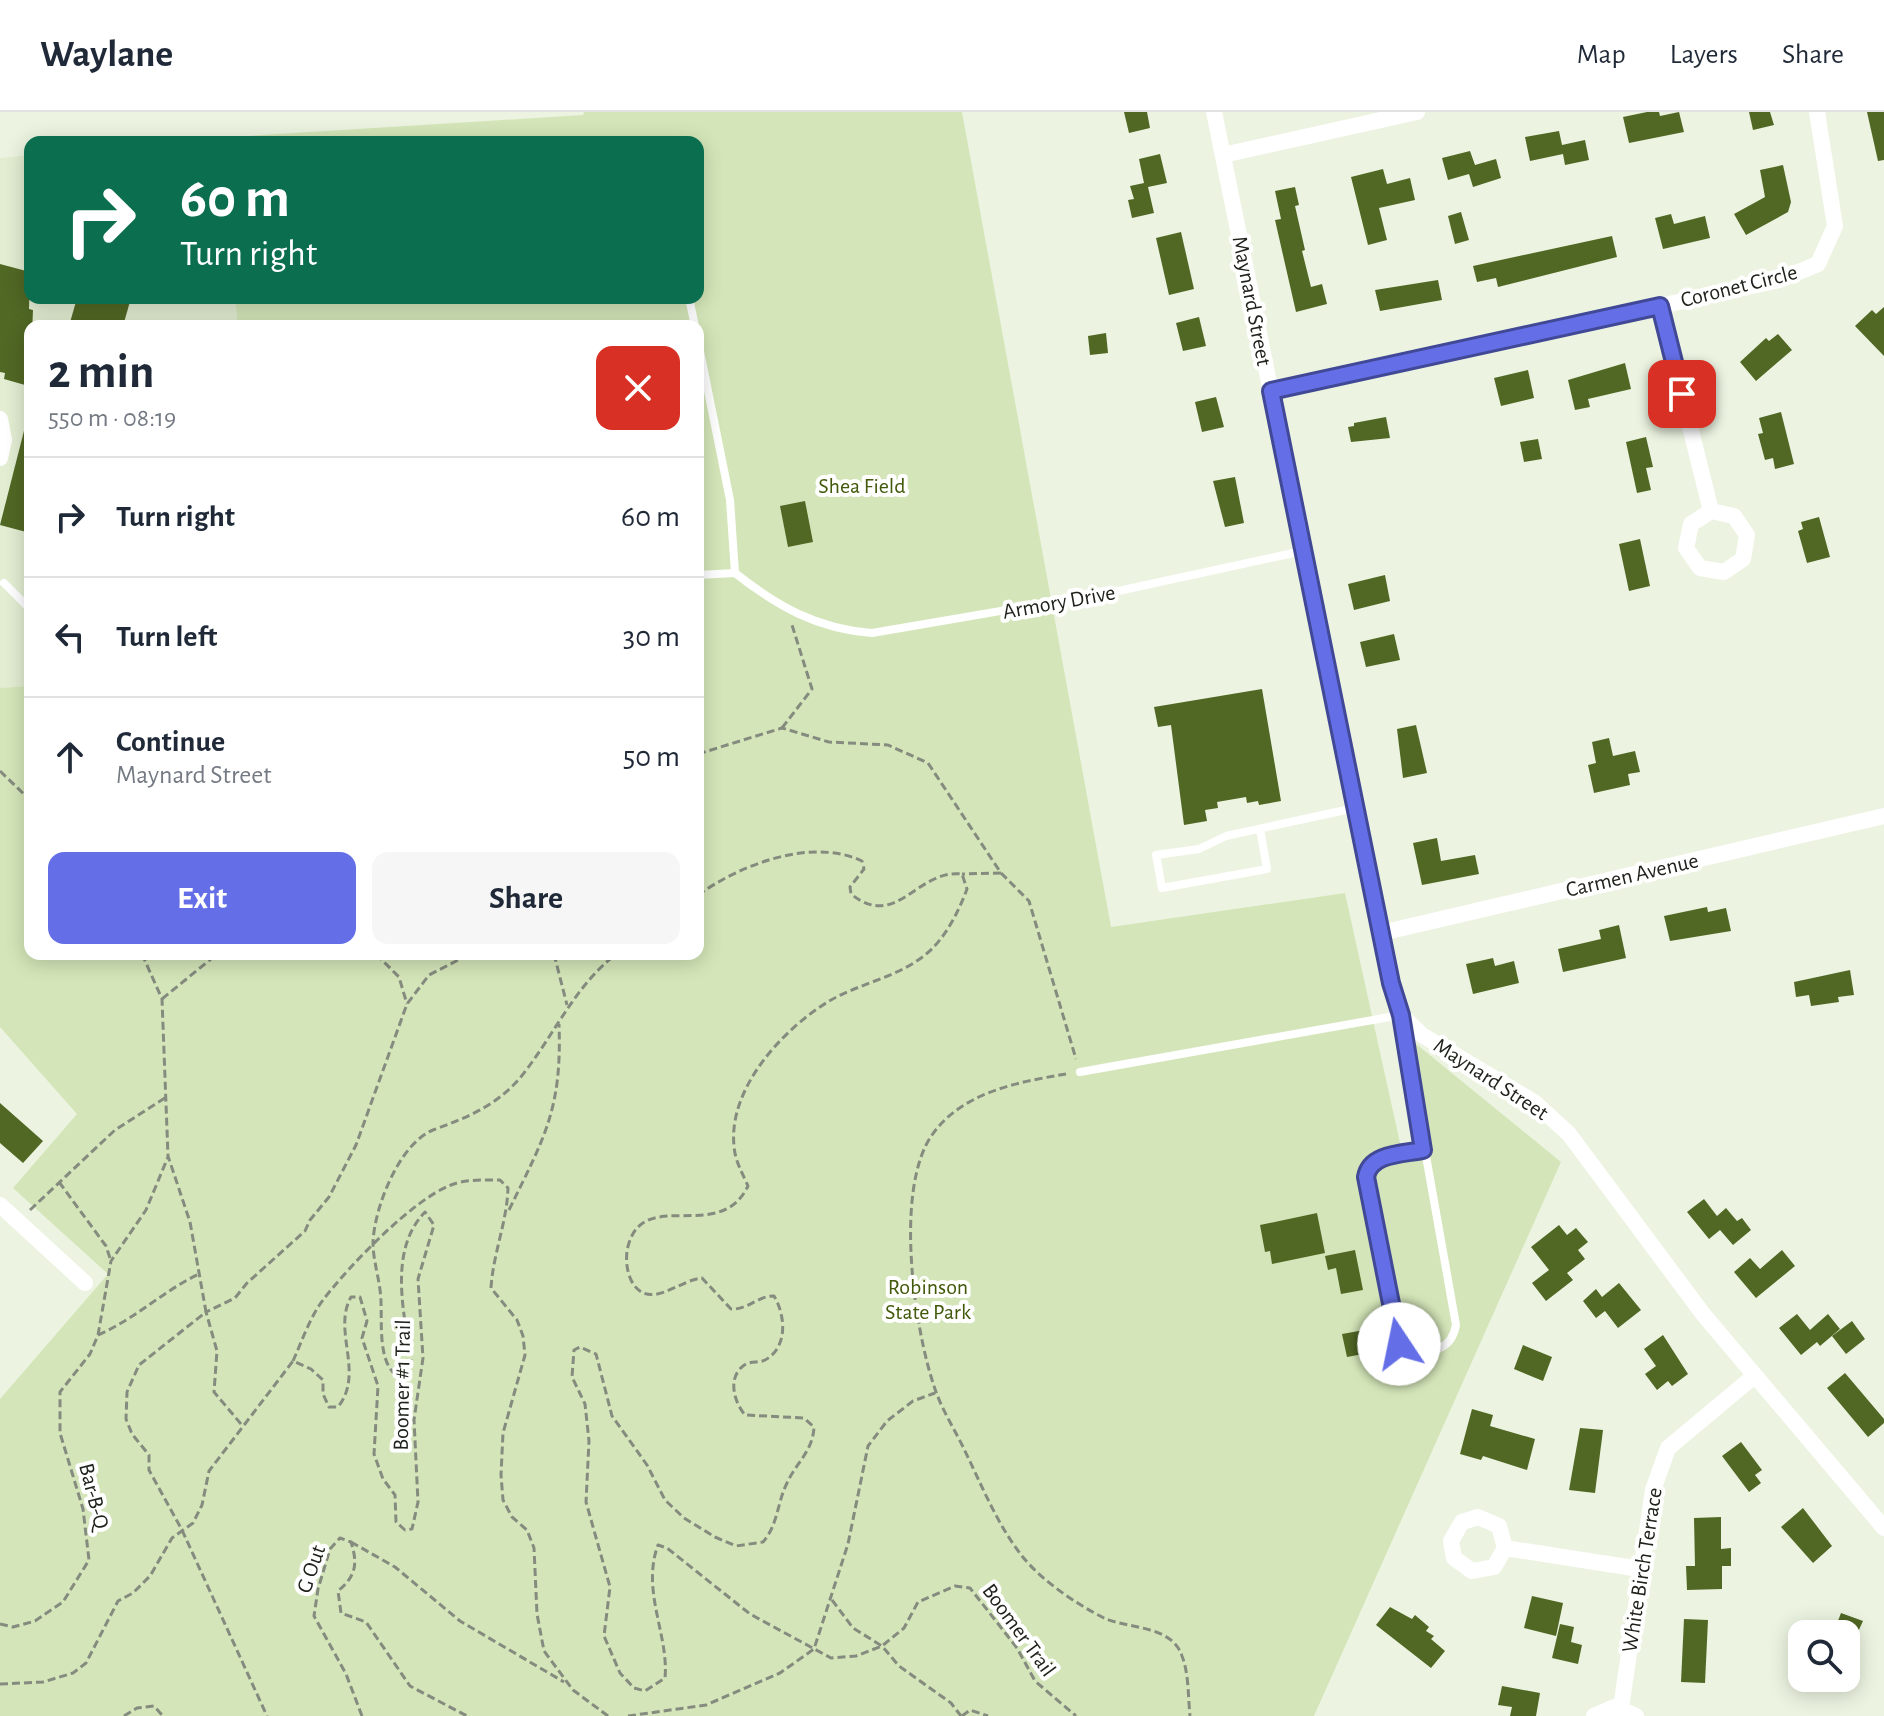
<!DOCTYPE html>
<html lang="en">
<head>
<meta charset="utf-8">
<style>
  body { margin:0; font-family:"Alegreya Sans",sans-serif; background:#f6f6f7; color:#1f2937; height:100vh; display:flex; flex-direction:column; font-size:30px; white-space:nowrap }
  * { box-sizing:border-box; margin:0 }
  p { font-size:26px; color:#747a83 }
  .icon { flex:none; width:44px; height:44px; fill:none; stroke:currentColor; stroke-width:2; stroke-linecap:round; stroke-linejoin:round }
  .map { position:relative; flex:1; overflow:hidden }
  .drawer { position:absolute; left:24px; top:208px; width:680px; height:640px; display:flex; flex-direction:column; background:#fff; border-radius:16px; box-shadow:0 4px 20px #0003 }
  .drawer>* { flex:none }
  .hud { position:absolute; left:24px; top:24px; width:680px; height:168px; border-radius:16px; box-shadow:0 4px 20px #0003; background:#0b6e4f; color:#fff; overflow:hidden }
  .controls { position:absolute; left:1788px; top:1508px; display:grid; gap:16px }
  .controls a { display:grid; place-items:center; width:72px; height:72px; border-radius:16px; background:#fff; box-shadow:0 4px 20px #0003; font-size:40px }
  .pin { position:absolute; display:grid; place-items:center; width:68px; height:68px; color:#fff; margin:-34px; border-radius:16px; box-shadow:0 4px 12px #0006 }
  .me { position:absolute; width:88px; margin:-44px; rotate:349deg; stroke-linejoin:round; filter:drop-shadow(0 0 6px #0008) }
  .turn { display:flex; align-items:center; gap:28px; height:168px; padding:0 24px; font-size:36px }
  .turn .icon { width:104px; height:104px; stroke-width:2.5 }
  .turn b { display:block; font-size:56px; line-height:68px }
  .round { display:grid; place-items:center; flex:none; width:84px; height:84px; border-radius:16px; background:#f6f6f7 }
  .overview { display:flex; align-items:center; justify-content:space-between; height:136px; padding:0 24px }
  h1 { font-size:48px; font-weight:700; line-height:60px }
  .primary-button { display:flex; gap:16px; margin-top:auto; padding:16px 24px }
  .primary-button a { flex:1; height:92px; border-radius:16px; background:#646fe7; color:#fff; font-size:32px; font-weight:700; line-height:92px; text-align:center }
  .primary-button a+a { background:#f6f6f7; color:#1f2937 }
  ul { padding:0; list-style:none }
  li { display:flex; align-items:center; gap:24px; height:120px; padding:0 24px; border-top:2px solid #e0e1e3 }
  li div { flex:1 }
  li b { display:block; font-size:30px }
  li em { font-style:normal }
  header { display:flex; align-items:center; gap:48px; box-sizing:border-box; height:112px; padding:0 40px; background:#fff; border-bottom:2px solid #e0e1e3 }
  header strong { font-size:38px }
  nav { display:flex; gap:44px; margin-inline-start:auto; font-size:28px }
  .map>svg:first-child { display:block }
</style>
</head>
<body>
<header>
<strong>Waylane</strong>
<nav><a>Map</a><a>Layers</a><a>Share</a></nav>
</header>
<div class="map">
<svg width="1884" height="1604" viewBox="0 0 1884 1604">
  <rect width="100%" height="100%" fill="#ecf4e1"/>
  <polygon fill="#e2edd2" points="30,43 30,186 235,186 238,214 30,214 30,574 0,576 0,46"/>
  <polygon fill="#d4e6b9" points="584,0 962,0 1111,815 1345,781 1400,1031 1423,1037 1415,931 1561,1050 1314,1604 0,1604 0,1287 108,1162 13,1076 77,1002 0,915 0,576 30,574 30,842 698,842 698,214 238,214 235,186 698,186 698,30 216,30 216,26 583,3"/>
  <g fill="#516824">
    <polygon points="1124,0 1147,0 1150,16 1129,21"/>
    <polygon points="1647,0 1659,0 1660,4 1679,0 1684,20 1629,31 1623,5"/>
    <polygon points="1749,0 1770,0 1774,13 1753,18"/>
    <polygon points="1867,0 1884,0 1884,48 1878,49"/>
    <polygon points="1559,19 1562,33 1585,28 1589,48 1565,53 1563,42 1530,49 1525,25"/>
    <polygon points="1470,39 1475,53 1496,47 1501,66 1473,75 1469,62 1448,68 1442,46"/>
    <polygon points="1160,42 1167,71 1148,75 1154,101 1132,106 1128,88 1134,87 1130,74 1144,71 1139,47"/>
    <polygon points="1783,53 1791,90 1788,100 1746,123 1734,102 1765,85 1760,58"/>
    <polygon points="1383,57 1387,72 1410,66 1415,88 1379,96 1387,128 1368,133 1351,65"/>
    <polygon points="1295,75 1299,93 1295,94 1305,138 1302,139 1311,175 1322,172 1327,192 1296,200 1275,108 1281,107 1275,79"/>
    <polygon points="1461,100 1469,128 1455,132 1448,104"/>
    <polygon points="1671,102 1674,112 1705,104 1710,126 1663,137 1655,106"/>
    <polygon points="1181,120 1194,177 1169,183 1156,126"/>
    <polygon points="1612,124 1617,145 1498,175 1496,166 1477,170 1473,154"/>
    <polygon points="0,152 30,160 29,197 33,198 30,268 27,267 25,273 4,267 5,261 0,260"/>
    <polygon points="1438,168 1442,188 1380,199 1375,178"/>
    <polygon points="77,186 131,186 123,214 69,214"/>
    <polygon points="1884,195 1884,244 1855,214 1872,198 1876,202"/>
    <polygon points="1199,205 1206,234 1183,239 1176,211"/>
    <polygon points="1106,221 1108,241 1090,243 1088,224"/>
    <polygon points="1778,222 1792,238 1756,269 1740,250 1766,226 1769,229"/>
    <polygon points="1625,251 1631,277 1588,287 1590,295 1575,298 1568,268"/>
    <polygon points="1528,258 1534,286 1501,294 1494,266"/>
    <polygon points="1216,285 1224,315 1202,320 1195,290"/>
    <polygon points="1781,300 1794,352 1775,357 1773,346 1765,348 1758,322 1763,321 1759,306"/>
    <polygon points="1386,305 1390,326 1351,330 1348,315 1354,314 1354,311"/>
    <polygon points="26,311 30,312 30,421 0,413"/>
    <polygon points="1646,325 1653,355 1646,356 1651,378 1637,381 1626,330"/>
    <polygon points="1538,327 1542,347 1524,350 1520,330"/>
    <polygon points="1235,365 1244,411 1225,415 1213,369"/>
    <polygon points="805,389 813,430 788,435 780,394"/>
    <polygon points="1819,405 1830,445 1807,451 1798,419 1803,417 1801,410"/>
    <polygon points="1640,427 1650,474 1629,479 1619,432"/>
    <polygon points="1385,463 1390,489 1354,498 1348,472"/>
    <polygon points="1394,522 1400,548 1366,555 1360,530"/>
    <polygon points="1262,577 1281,689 1259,693 1258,689 1247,691 1246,685 1217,690 1218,696 1205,698 1207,709 1184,713 1171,613 1158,615 1154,595"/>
    <polygon points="1416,613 1427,661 1403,666 1397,617"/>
    <polygon points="1609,626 1613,644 1635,639 1640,660 1628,662 1630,673 1594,681 1588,653 1596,651 1592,630"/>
    <polygon points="1437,726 1441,749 1475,743 1479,762 1422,773 1413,731"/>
    <polygon points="1707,795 1708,800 1726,796 1731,819 1670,829 1664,804"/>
    <polygon points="1619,813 1626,846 1563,860 1558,837 1601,827 1599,818"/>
    <polygon points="1493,846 1495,854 1514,849 1519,871 1473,882 1466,852"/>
    <polygon points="1850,858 1854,883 1838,885 1839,890 1811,894 1809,883 1796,885 1794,870"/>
    <polygon points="0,991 43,1029 23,1051 0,1031"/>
    <polygon points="1704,1087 1717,1104 1726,1096 1737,1109 1742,1106 1751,1118 1733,1133 1720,1118 1709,1127 1687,1100"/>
    <polygon points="1317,1101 1325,1141 1272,1152 1270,1139 1265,1140 1260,1113"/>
    <polygon points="1559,1113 1567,1123 1576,1116 1588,1130 1578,1138 1585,1147 1567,1161 1573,1168 1546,1189 1532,1171 1549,1158 1531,1135"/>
    <polygon points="1355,1138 1363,1178 1341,1182 1336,1156 1328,1158 1325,1144"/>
    <polygon points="1782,1138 1795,1154 1756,1186 1734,1160 1750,1146 1760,1157"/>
    <polygon points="1619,1171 1641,1198 1618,1216 1605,1199 1596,1206 1583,1189 1596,1177 1602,1185"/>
    <polygon points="1797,1202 1810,1218 1828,1202 1840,1217 1820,1234 1817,1230 1801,1243 1779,1216"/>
    <polygon points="1852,1209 1865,1227 1846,1242 1832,1224"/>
    <polygon points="1370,1217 1374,1240 1347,1245 1342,1222"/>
    <polygon points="1663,1223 1688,1262 1672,1274 1668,1269 1657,1278 1645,1262 1656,1254 1644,1237"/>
    <polygon points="1523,1233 1552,1245 1543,1269 1514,1257"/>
    <polygon points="1845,1261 1884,1307 1884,1311 1868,1325 1827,1276"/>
    <polygon points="1472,1297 1493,1303 1490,1314 1535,1327 1527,1358 1483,1344 1481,1348 1460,1342"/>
    <polygon points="1580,1316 1603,1318 1595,1381 1569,1378"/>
    <polygon points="1741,1330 1762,1358 1755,1363 1761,1371 1749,1380 1722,1344"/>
    <polygon points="1803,1396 1832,1434 1813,1451 1781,1415"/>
    <polygon points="1721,1405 1721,1437 1731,1436 1731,1454 1722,1454 1722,1477 1687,1478 1686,1454 1695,1454 1694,1406"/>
    <polygon points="1532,1484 1563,1491 1556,1524 1524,1516"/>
    <polygon points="1390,1495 1412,1507 1415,1503 1429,1515 1426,1519 1434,1524 1431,1527 1445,1539 1431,1556 1376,1513"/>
    <polygon points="1841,1501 1863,1509 1857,1522 1833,1522"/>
    <polygon points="1684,1507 1708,1508 1705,1571 1681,1570"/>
    <polygon points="1560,1512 1574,1515 1571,1530 1582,1533 1578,1552 1552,1546"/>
    <polygon points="1502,1574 1540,1581 1536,1604 1510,1604 1512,1595 1498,1593"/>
  </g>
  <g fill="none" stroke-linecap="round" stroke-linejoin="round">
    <g stroke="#858b7e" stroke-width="3" stroke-dasharray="8 4" stroke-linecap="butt">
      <polyline points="782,616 812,577 792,513"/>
      <polyline points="698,642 782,616 829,630 888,633 928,651 1001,761 962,762"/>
      <polyline points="0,659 30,688"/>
      <polyline points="1001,761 1029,789 1076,947"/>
      <path d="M698,783C740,753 811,725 862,749L864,757L850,775L851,782C897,819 916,757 962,762L967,777C958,801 945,827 925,843C898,865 861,871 831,888C785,915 728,975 734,1034C735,1049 742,1060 748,1074C720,1132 646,1076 629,1131C625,1143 626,1157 631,1168C648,1201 678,1168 702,1166L731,1197C748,1198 757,1184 774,1184C785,1202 789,1235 765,1248C760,1251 752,1249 746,1252C727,1263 733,1289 745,1303L804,1306L814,1315C813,1339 796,1351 787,1371C777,1391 778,1413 763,1430L736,1434L715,1425L684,1406L665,1388L647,1353L612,1304L596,1242L580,1235L574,1238L572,1265L585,1292L589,1329L586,1390L610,1475L604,1524L620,1561L634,1576L645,1579L665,1566C669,1523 641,1479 658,1433L667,1436L750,1502L831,1546L856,1544L882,1534L904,1516L918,1490L955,1474L970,1476L1017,1536L1035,1569L1076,1604"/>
      <polyline points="142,842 162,887 168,1044 190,1110 206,1200 139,1253 127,1280 126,1307 132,1322 149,1343 149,1358 182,1418 267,1604"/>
      <polyline points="376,842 399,865 407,892"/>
      <polyline points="554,842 567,893"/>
      <polyline points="162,887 217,842"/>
      <path d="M1066,962C1018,970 962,980 932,1023C894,1077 914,1217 935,1277C942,1298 955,1318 964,1337C982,1374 997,1412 1022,1444C1041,1468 1076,1492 1104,1506C1128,1517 1172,1513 1182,1544C1189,1562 1188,1585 1190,1604"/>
      <polyline points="59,1070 106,1134 111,1149"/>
      <polyline points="30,1098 115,1018 165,986"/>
      <path d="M509,1098C545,1024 562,997 559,912"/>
      <path d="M98,1223C135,1207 163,1179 199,1162"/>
      <path d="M293,1249C302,1229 310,1205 323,1188C349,1154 412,1088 451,1073C465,1067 485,1068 500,1068L508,1076C507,1110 493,1142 491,1176L517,1208L523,1224L525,1243L503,1321L501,1363L503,1388L512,1405L527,1418L534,1436L537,1502L544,1539L573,1578L608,1604"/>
      <polyline points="241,1312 214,1280 217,1239 206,1200 235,1186 247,1171 305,1119 310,1108 329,1085 356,1033 407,892 429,863 470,842"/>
      <polyline points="351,1430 395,1455 460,1509 564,1570"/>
      <polyline points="832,1488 853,1516 882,1534 899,1554 951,1591 961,1604"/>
      <polyline points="0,1512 13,1515 35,1509 63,1490 89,1448 83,1397 60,1321 60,1280 90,1242 98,1223 111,1149 146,1098 168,1045"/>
      <path d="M0,1572L43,1570L73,1561L86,1551L118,1489L133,1481L150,1464L172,1426L193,1411L202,1393L209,1359L293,1249L311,1257L323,1268V1282L329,1295H338C365,1261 332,1219 351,1185H360L367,1209L362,1226L378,1274L374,1342L383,1367L395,1383L396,1410L405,1418L412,1417L418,1390L414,1308L423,1246L418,1167L434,1113L425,1100C388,1138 404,1201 411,1248L397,1264C378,1250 382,1213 381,1191C381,1171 373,1150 373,1131C374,1096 399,1032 433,1018C466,1006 496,994 520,966C554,924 573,876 616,842"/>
      <polyline points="124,1604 137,1596 154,1594 163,1604"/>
      <path d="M362,1604L346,1562L314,1504L318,1477L330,1437L340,1426L351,1430C358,1452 356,1464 338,1479L341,1501L366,1510L410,1574L467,1604"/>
      <polyline points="628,1604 706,1593 780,1561 814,1537 848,1432 868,1334 887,1309 913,1289 935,1281"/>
      <polyline points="962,1604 970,1598 988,1604"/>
    </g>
    <g stroke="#fff" stroke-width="8">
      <polyline points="689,186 695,214"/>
      <polyline points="698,229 730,388 735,461"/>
      <path d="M698,463L735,461C777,494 817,517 872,521L1123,478L1303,439"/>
      <polyline points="4,471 30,497"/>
      <polyline points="1260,717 1267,757 1162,776 1156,743 1199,737 1226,724 1355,696"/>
      <path d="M1080,960L1401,903L1456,1213C1452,1237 1433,1241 1410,1241L1399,1232L1366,1065C1370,1041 1403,1042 1423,1038"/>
    </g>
    <g stroke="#fff" stroke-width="16">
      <polyline points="1214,0 1391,871 1401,903 1422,923 1534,990 1569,1022 1703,1202 1884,1416"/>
      <polyline points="1223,43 1417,0"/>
      <polyline points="1660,194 1711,399 1691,412 1686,436 1700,456 1724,460 1743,447 1747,423 1734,404 1711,399"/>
      <polyline points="1271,279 1779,168 1818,152 1835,114 1817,0"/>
      <polyline points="0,307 4,328 0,346"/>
      <polyline points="1381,821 1884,704"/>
      <polyline points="0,1093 85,1171"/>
      <polyline points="1505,1436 1499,1414 1478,1405 1462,1410 1451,1429 1454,1446 1472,1459 1494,1455 1505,1436 1640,1457"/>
      <polyline points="1621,1596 1653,1378 1668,1336 1753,1265"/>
      <polyline points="1594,1604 1614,1595 1636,1604"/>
    </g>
  </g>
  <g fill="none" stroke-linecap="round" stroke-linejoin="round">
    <defs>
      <path id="route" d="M1399,1232L1366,1065C1370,1041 1403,1042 1423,1038L1401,903L1391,871L1271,279L1660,194L1682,282"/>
    </defs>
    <use href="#route" stroke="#414896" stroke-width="20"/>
    <use href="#route" stroke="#646fe7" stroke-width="14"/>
  </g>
  <g text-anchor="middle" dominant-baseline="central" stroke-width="8" stroke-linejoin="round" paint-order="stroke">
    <g font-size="22" fill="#20231c" stroke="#fff">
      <text transform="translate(1739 174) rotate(-14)">Coronet Circle</text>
      <text transform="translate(1252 189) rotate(79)">Maynard Street</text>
      <text transform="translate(1059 490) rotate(-10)">Armory Drive</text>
      <text transform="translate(1632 763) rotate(-13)">Carmen Avenue</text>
      <text transform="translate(1491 967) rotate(33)">Maynard Street</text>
      <text transform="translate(402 1273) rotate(-89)">Boomer #1 Trail</text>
      <text transform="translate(94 1384) rotate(76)">Bar-B-Q</text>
      <text transform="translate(311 1457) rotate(-71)">G Out</text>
      <text transform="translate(1642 1458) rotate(-81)">White Birch Terrace</text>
      <text transform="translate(1019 1518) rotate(54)">Boomer Trail</text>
    </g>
    <g font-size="22" fill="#42590a" stroke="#fff">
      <text x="862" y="374">Shea Field</text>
      <text x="928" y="1175">Robinson<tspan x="928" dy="25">State Park</tspan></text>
    </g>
  </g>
</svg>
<div class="controls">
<a><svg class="icon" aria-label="search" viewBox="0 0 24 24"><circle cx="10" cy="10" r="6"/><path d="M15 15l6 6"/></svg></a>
</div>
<div class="pin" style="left:1682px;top:282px;background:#d93025"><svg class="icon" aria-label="arrive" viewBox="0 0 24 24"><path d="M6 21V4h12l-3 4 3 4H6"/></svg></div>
<svg class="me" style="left:1399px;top:1232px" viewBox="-20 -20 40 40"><circle r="19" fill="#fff"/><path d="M0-13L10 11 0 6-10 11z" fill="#646fe7"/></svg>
<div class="hud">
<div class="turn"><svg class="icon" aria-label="right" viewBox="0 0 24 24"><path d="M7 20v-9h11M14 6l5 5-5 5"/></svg><div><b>60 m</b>Turn right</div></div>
</div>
<section class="drawer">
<div class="overview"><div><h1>2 min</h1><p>550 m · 08:19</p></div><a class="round" style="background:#d93025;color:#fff"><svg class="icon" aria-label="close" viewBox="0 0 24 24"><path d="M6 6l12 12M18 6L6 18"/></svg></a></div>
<ul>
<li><svg class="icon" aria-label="right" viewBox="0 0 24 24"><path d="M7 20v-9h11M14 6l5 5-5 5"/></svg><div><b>Turn right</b></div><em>60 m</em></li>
<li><svg class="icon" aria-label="left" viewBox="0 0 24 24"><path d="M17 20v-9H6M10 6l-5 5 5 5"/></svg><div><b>Turn left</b></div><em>30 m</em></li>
<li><svg class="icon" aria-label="ahead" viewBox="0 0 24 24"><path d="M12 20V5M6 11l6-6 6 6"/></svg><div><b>Continue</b><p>Maynard Street</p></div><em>50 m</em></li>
</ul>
<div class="primary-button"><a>Exit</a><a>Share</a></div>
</section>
</div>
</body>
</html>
